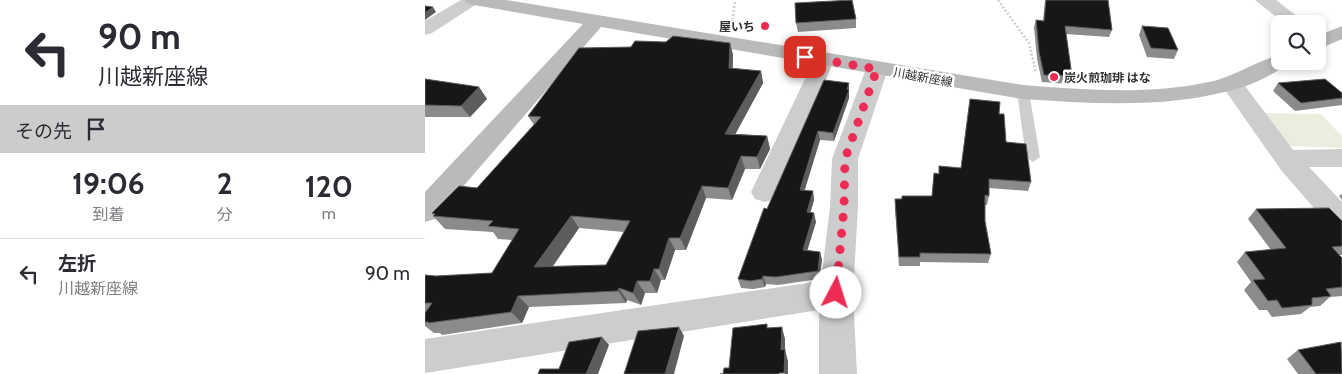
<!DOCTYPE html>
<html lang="ja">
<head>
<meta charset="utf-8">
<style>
  body { margin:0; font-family:Cabin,"Noto Sans JP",sans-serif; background:#f2f2f3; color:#2b2b33; height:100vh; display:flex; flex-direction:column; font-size:19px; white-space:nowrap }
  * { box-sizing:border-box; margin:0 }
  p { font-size:16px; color:#7c7c81 }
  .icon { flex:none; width:28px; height:28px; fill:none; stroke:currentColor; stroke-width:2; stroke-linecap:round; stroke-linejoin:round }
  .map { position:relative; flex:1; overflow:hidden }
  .details { display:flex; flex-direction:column; background:#fff; width:425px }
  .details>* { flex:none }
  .top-card { background:#fff; color:#2b2b33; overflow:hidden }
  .fabs { position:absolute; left:846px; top:15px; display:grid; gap:10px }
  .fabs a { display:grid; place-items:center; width:55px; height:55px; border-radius:8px; background:#fff; box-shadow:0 2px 8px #0003; font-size:25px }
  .pin { position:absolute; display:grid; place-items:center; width:42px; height:42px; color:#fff; margin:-21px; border-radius:10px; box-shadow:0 2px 8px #0006 }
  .me { position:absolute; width:55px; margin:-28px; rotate:5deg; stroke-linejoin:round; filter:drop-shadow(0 0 4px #0008) }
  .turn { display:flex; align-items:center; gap:18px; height:105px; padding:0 15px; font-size:22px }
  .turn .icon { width:65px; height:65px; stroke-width:2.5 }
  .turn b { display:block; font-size:35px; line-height:42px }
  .then { display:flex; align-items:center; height:48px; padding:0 15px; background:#0003; gap:10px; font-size:19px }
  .eta { display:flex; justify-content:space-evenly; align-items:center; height:85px; text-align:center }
  .eta b { font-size:30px; font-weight:700; line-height:35px }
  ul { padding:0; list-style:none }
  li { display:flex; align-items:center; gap:15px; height:70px; padding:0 15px; border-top:1px solid #e1e1e2 }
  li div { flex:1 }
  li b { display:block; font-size:19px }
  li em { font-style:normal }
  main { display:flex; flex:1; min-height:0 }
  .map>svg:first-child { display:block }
</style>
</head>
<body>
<main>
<section class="details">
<div class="top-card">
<div class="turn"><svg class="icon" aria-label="left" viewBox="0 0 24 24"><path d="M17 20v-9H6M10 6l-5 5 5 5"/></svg><div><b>90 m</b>川越新座線</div></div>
<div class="then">その先<svg class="icon" aria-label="arrive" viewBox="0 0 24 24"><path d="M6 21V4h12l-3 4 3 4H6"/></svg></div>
</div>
<div class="eta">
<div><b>19:06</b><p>到着</p></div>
<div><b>2</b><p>分</p></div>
<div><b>120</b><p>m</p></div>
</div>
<ul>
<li><svg class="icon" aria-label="left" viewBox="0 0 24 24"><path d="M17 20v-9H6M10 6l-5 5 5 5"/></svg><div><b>左折</b><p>川越新座線</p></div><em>90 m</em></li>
</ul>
</section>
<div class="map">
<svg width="917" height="374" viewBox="0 0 917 374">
  <rect width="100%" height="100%" fill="#fff"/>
  <polygon fill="#e9eede" points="836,113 896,114 917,136 917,148 862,146"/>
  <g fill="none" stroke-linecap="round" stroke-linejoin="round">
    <g stroke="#cdcdcd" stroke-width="2.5" stroke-dasharray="2 2" stroke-linecap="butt">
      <polyline points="573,0 604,43 611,73"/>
      <polyline points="307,24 310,0"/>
    </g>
    <polygon fill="#cdcdcd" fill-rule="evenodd" points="598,88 604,92 615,157 608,162 601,157 592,92"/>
    <g fill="#cdcdcd" fill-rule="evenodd">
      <polygon points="36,0 58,0 7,33 0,35 0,21"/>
      <polygon points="830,0 851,0 882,24 860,24"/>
      <polygon points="399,54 406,56 409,60 354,192 350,199 340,202 330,199 326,192 389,60 392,56"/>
      <polygon points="452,63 460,64 463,69 433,159 433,207 428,293 432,374 394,374 394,310 0,373 0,339 396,281 405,207 407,159 441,69 444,64"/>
      <polygon points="806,76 814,78 868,150 917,149 917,167 884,167 917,202 917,232 907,229 856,170 795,83 798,78"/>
    </g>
    <g fill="#bababa" fill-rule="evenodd">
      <path d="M40,0H81L598,85C660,90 723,95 784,82C810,77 830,61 855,55V61H866L863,65C849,73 834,82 818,87C747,109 672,104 598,99L176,27L10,219L0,222V192L158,24L49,5L43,4Z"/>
      <polygon points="917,26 917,39 892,50 892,36"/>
    </g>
  </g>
  <g fill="#8b8b8b" fill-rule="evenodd">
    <polygon points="620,0 683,0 687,30 684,37 641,34 647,76 645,84 617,82 612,59 609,27 611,20 618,21"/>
    <polygon points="431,19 431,28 373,32 371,23"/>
    <polygon points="717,26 753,50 749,59 722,57 714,35"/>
    <path d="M305,43L308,55V68L336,71L338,83L310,134L342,136L345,149L335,169H320L307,200L281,198L261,250H250L240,280H236L232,293H220L216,305L202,300L201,303L104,307L97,323L17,335L15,333H9L0,326V275L11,276L67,273L87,240L73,239L68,232L20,229L8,216L9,215L7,213L52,188L109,125L103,116L206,47ZM154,228L199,232L181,265L128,266Z"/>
    <polygon points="0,79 54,87 62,99 45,117 0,117"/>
    <polygon points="424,83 424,98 409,141 395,140 379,191 388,191 389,200 385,213 391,222 382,250 395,252 397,260 394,279 353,285 341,284 340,287 328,289 316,288 313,279 342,209"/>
    <polygon points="853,83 917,93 917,105 870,111 848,91"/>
    <polygon points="574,114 581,142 606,182 603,191 564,188 564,196 562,205 560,205 560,221 566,254 563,263 495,262 495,266 474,266 470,208 470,199 507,196 536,168"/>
    <polygon points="917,194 917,200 914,196"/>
    <polygon points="831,209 917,221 917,255 914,255 917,258 917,296 905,297 895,306 885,307 876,314 847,317 842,310 834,310 819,290 826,282 812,262 820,252 846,250 823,219"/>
    <polygon points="873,350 917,374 873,374 862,359"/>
  </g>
  <g fill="#5d5d5d">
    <polygon points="8,7 11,12 0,20 0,13"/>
    <polygon points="305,43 308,55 307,80 304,68"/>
    <polygon points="336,71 338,83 304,146 300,134"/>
    <polygon points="424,83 424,98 409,141 408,133"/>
    <polygon points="54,87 62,99 45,117 36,106"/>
    <polygon points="393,131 395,140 377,199 375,190"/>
    <polygon points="342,136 345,149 335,169 332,157"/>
    <polygon points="316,156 320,169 307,200 303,188"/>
    <polygon points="277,186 281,198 261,250 255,238"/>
    <polygon points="388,191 389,200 383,221 382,212"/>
    <polygon points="389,213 391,222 380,258 378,250"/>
    <polygon points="146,216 154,228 119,279 109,267"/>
    <polygon points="244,238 250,250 240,280 234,269"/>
    <polygon points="395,252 397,260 394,279 393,271"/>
    <polygon points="229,269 236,280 232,293 225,281"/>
    <polygon points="338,276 341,284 340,287 337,279"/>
    <polygon points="212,281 220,293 216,305 208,293"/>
    <polygon points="194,288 202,300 201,303 193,291"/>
    <polygon points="93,296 104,307 97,323 86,312"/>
    <polygon points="254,327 259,336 249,374 240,374"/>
    <polygon points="357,327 360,339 360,350 363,361 363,374 360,374 359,373 356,350"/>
    <polygon points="177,337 184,345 173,374 161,374"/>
  </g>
  <g fill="#171717" stroke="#5d5d5d" fill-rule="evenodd">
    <polygon points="427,0 431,19 371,23 370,3"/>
    <polygon points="621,0 683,0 687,30 640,26 647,76 619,75 614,52 611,20 619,21"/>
    <polygon points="0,6 8,7 0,13"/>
    <polygon points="717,26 743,28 753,50 726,48"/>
    <path d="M248,36L305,43L304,68L336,71L300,134L342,136L332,157L316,156L303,188L277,186L255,238H244L234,269H229L225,281H212L208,293L194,288L193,291L93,296L86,312L3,323L4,322H0V313L7,303H0V275L11,276L67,273L94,229L63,226L68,221L8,216L10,214L7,213L34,186L52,188L116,117L103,116L154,48L206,47L210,41L241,42ZM146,216L205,221L181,265L109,267Z"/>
    <polygon points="0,79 54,87 36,106 0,105"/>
    <polygon points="900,79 917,93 917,98 876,103 853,83"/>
    <polygon points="399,80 424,83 422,89 424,90 408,133 393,131 375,190 388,191 382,212 389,213 378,250 395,252 393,271 351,277 338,276 337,279 325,281 313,279 339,208 342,209"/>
    <polygon points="545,99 575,102 574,114 579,114 581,142 601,144 606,182 564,179 564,196 560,195 560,221 566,254 495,253 495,257 474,257 470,199 477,199 477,196 507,196 509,173 514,174 514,166 536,168"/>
    <polygon points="904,208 917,221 917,246 907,247 917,258 917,287 901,289 906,296 887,298 887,305 857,308 852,300 843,301 828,280 840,279 820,252 861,248 831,209"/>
    <polygon points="342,324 342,328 357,327 356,350 360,349 359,373 354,373 354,374 295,374 298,374 299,368 304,368 308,328"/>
    <polygon points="254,327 240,374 199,374 213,331"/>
    <polygon points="177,337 161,374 113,374 115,369 134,369 144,342"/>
    <polygon points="916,342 917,374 891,374 873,350"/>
  </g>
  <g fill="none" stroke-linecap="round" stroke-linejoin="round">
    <polyline stroke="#ee2c53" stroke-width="9" stroke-dasharray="0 16.2" points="380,57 452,69 420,159 419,207 411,293"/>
  </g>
  <g fill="#ee2c53" stroke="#fff" stroke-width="2">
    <circle cx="340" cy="26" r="5"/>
    <circle cx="629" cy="77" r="5"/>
  </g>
  <g text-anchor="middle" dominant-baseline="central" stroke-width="5" stroke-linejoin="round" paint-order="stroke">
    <g font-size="12" font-weight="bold" fill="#303030" stroke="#fff" text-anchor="end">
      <text x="330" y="26">屋いち</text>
      <text x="639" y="77" text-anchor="start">炭火煎珈琲 はな</text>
    </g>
    <g font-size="12" fill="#303030" stroke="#fff">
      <text transform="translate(498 77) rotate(10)">川越新座線</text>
    </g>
  </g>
</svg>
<div class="fabs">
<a><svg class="icon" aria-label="search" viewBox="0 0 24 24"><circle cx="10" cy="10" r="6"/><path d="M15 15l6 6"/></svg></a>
</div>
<div class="pin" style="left:380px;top:57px;background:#d93025"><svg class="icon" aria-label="arrive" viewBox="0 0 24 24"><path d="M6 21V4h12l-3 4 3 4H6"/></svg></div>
<svg class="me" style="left:411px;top:293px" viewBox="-20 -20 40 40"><circle r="19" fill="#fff"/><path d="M0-13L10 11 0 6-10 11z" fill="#ee2c53"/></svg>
</div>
</main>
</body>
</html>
